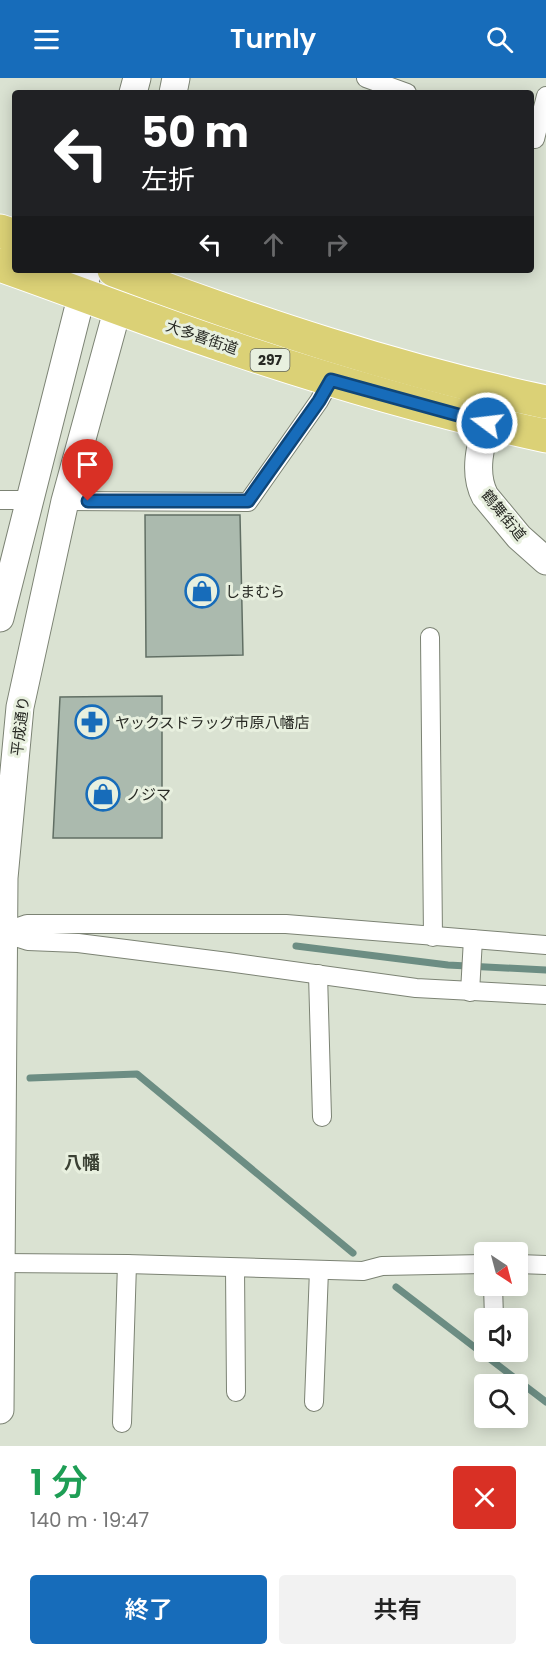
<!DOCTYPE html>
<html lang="ja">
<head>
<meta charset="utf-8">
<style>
  body { margin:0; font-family:Poppins,"Noto Sans JP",sans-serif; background:#f2f2f2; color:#222; height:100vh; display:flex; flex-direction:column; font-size:22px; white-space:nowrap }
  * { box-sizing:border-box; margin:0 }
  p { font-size:20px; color:#767676 }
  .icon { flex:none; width:33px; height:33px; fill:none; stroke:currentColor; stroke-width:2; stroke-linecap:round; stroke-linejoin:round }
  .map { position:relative; height:1368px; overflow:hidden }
  .side { display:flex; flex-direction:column; background:#fff; flex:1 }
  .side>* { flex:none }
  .top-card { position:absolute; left:12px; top:12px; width:522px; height:183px; border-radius:6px; box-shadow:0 3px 15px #0003; background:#202124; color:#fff; overflow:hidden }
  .needle { width:39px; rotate:144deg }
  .controls { position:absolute; left:474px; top:1164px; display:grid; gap:12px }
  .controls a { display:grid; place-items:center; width:54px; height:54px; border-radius:6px; background:#fff; box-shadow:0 3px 15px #0003; font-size:30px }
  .pin { position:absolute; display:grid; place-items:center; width:51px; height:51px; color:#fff; margin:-62px -26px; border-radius:50% 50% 50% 0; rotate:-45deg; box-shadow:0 0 6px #0007 }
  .pin .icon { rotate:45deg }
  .me { position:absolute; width:66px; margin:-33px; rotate:285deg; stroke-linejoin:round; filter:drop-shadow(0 0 4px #0008) }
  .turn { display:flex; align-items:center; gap:21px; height:126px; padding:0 30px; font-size:27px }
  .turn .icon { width:78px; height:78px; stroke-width:2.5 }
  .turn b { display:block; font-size:42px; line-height:51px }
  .lanes { display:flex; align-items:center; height:57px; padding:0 30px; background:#0003; justify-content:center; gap:30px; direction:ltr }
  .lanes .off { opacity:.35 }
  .round { display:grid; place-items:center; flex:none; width:63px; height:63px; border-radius:6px; background:#f2f2f2 }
  .overview { display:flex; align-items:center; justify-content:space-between; height:102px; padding:0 30px }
  h1 { font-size:36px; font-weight:600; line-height:45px; color:#1e9e55 }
  .button { display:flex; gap:12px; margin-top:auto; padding:12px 30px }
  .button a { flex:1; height:69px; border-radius:6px; background:#176cba; color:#fff; font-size:24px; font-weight:600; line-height:69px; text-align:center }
  .button a+a { background:#f2f2f2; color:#222 }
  header { display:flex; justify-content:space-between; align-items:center; height:78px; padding:0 30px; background:#176cba; color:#fff; font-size:27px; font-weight:600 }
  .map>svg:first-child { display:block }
</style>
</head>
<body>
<header><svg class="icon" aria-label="menu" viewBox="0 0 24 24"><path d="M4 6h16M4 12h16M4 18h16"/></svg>Turnly<svg class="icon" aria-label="search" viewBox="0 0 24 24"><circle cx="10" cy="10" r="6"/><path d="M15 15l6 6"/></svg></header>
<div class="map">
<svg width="546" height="1368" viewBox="0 0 546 1368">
  <rect width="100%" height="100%" fill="#dae2d2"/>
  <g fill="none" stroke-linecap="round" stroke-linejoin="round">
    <g stroke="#6c8d83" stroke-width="7">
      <polyline points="296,868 448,887 546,892"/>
      <polyline points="30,1000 137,996 353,1175"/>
      <polyline points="396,1209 546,1324"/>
    </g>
  </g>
  <g fill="#abbaae" stroke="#616f64" stroke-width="1.5">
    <polygon points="145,437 240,437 243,577 146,579"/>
    <polygon points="162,618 162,760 53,760 60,619"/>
  </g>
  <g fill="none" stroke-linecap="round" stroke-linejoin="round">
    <defs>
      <g id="street">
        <polyline points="366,0 407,15"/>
        <polyline points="535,61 546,18"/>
        <polyline points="0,422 28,422"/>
        <polyline points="65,423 248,424 319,323 331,301"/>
        <polyline points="430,559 433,859"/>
        <polyline points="0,854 28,863 78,865 228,884 416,910 546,917"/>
        <polyline points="4,854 27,846 286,846 546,867"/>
        <polyline points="318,896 322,1039"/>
        <polyline points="470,914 473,861"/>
        <polyline points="1,1185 127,1186 363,1193 382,1188 484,1186"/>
        <polyline points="518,1186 546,1187"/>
        <polyline points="235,1190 236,1314"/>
        <polyline points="493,1208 494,1240"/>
        <polyline points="314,1324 319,1192"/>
        <polyline points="122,1345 127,1186"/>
      </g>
      <g id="secondary">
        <polyline points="133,15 137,0"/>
        <polyline points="173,15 176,0"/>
        <path d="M492,326C485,354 470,390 485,418L519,459L546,483"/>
        <polyline points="0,540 88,192"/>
        <polyline points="0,1332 4,800 20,629 65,423 123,211"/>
      </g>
      <g id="highway">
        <polyline points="0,153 15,158"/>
        <path d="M0,187C74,213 148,242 223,267C329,303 437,334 546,358"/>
        <path d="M114,192C255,245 399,293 546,324"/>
      </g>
    </defs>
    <use href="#street" stroke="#7c8374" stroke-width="20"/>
    <use href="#secondary" stroke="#7c8374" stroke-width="29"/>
    <use href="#highway" stroke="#fff" stroke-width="35"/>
    <use href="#street" stroke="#fff" stroke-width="18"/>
    <use href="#secondary" stroke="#fff" stroke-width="27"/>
    <use href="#highway" stroke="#dbd176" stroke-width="33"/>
  </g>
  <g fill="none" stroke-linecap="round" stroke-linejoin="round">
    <defs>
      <polyline id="route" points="88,423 248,423 319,323 331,302 487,345"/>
    </defs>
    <use href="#route" stroke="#0f4679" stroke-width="15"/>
    <use href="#route" stroke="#176cba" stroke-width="10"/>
  </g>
  <defs>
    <symbol id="shop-ring" viewBox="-11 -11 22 22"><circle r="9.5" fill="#e8f0df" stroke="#176cba" stroke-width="1.5"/><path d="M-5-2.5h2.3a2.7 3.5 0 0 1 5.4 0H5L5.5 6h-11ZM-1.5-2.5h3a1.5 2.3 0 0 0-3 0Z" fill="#176cba"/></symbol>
    <symbol id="pharmacy-ring" viewBox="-11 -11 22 22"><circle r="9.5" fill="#e8f0df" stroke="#176cba" stroke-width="1.5"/><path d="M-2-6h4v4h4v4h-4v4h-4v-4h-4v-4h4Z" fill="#176cba"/></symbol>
  </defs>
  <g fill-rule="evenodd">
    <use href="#shop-ring" x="183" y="494" width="38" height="38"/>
    <use href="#pharmacy-ring" x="73" y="625" width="38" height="38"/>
    <use href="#shop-ring" x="84" y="697" width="38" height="38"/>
  </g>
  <g text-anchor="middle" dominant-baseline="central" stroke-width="6" stroke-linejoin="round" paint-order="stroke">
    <rect fill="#e8f0df" stroke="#62655c" stroke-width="1.5" x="250.5" y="271" width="39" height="22" rx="4.5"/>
    <g font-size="14" font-weight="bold" fill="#282a24">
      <text x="270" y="282">297</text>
    </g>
    <g font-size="15" fill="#282a24" stroke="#e8f0df">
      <text transform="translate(202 259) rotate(19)">大多喜街道</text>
      <text transform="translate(504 437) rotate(51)">鶴舞街道</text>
      <text transform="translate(20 648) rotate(-83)">平成通り</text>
    </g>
    <g font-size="15" fill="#282a24" stroke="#e8f0df" text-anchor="start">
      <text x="225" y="513">しまむら</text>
      <text x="115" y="644">ヤックスドラッグ市原八幡店</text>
      <text x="126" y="716">ノジマ</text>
    </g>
    <g font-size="18" font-weight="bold" fill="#3b4134" stroke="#e8f0df">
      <text x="82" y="1084">八幡</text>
    </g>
  </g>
</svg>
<div class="controls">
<a><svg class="needle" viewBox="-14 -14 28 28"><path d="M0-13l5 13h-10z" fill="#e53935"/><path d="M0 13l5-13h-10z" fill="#767676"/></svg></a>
<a><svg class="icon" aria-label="sound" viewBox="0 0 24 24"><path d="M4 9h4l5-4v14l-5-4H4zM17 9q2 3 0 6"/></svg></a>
<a><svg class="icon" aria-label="search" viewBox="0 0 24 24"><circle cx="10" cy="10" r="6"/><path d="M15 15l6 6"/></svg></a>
</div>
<div class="pin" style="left:88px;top:423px;background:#d93025"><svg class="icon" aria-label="arrive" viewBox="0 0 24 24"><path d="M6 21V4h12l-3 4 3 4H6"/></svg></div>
<svg class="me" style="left:487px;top:345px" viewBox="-20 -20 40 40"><circle r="17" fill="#176cba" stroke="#fff" stroke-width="3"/><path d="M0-11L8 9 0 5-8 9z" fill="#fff"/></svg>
<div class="top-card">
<div class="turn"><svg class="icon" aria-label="left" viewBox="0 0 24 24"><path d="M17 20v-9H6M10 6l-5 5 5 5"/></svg><div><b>50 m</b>左折</div></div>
<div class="lanes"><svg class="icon" aria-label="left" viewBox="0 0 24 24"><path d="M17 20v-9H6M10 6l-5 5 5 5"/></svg><svg class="icon off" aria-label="ahead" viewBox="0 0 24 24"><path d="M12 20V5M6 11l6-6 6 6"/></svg><svg class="icon off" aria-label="right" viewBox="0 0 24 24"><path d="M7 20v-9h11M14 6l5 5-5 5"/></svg></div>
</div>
</div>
<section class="side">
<div class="overview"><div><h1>1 分</h1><p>140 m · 19:47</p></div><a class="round" style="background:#d93025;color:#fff"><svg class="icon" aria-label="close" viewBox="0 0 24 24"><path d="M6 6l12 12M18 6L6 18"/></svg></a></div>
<div class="button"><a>終了</a><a>共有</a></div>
</section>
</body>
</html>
